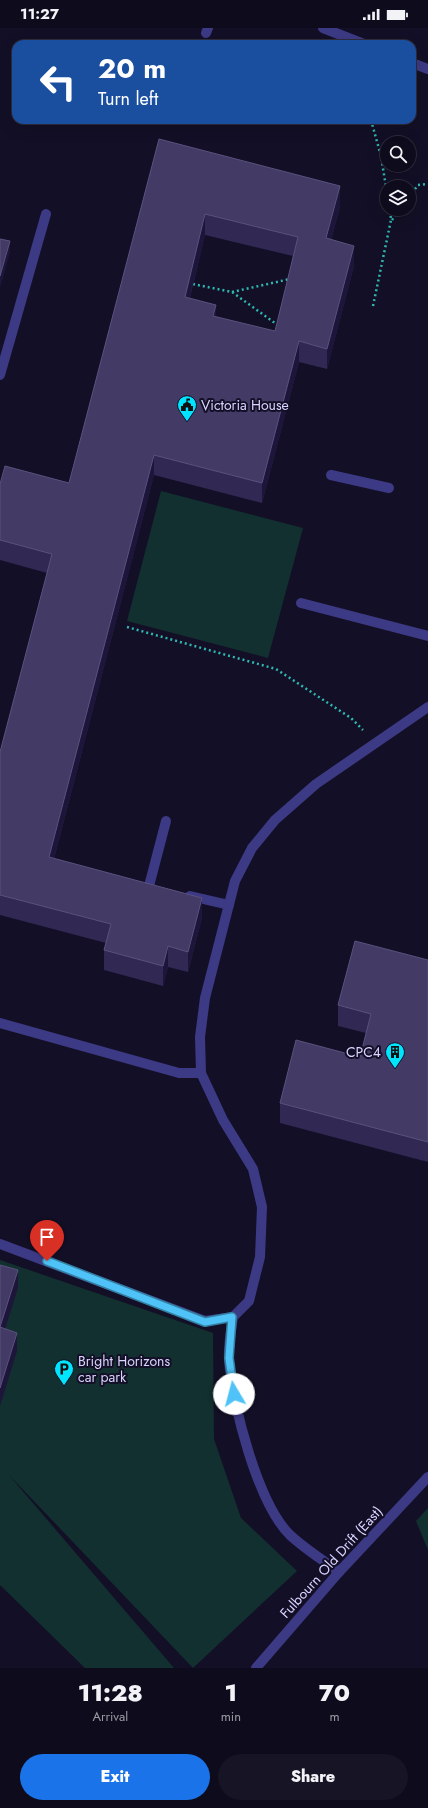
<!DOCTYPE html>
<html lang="en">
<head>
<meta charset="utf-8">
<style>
  body { margin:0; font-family:Jost,sans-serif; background:#171425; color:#f1f3f6; height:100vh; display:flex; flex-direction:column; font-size:15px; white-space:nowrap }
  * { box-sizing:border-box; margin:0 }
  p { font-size:13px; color:#9b9ba3 }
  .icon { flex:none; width:22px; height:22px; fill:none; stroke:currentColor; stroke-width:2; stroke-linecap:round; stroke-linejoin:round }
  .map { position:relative; height:1640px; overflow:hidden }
  .panel { display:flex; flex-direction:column; background:#0e0b1c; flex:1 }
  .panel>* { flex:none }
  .banner { position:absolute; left:12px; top:12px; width:404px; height:84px; border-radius:12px; box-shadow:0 4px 16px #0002,0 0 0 1px #2e2b3b; background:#1a4fa0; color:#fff; overflow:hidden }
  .tools { position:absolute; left:380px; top:108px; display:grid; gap:8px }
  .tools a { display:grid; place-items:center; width:36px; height:36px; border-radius:50%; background:#0e0b1c; box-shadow:0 4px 16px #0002,0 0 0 1px #2e2b3b; font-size:20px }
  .pin { position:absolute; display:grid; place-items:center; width:34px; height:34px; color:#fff; margin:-41px -17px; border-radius:50% 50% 50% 0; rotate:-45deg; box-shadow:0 0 4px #0007 }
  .pin .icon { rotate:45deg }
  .me { position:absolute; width:44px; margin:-22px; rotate:352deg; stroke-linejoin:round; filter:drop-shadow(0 0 3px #0008) }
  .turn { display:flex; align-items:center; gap:14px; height:84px; padding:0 20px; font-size:18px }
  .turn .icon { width:52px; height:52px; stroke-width:2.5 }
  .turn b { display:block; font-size:28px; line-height:34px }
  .eta { display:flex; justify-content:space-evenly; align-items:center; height:68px; text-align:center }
  .eta b { font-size:24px; font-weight:800; line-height:28px }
  .primary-button { display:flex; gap:8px; margin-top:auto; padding:8px 20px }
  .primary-button a { flex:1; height:46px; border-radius:24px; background:#1a73e8; color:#fff; font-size:16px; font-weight:800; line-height:46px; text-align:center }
  .primary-button a+a { background:#171425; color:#f1f3f6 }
  .status { display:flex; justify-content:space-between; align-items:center; height:28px; padding:0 20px; background:#0e0b1c; direction:ltr }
  .status svg { height:11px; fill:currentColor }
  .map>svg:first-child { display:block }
</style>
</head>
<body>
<div class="status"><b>11:27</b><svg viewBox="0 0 49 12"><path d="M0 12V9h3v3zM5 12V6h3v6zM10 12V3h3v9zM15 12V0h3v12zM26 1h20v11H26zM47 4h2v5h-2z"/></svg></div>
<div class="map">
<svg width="428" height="1640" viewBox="0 0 428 1640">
  <rect width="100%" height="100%" fill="#130f26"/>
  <g fill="#12302f">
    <polygon points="161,463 303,500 268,630 127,593"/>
    <polygon points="0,1232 213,1305 214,1411 241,1490 297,1543 193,1640 9,1447 174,1640 85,1640 0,1557"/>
    <polygon points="428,1480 428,1522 416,1493"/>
  </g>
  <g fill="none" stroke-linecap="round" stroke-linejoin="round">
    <g stroke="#2fb8b0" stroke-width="2.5" stroke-dasharray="2 3" stroke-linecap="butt">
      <polyline points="371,92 381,128 387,165"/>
      <polyline points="409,169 418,157 428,156"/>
      <polyline points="392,192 400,181"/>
      <polyline points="193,256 232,264 279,298"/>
      <polyline points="232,264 290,251"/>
      <polyline points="373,278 391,192 390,181"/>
      <polyline points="127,599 276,641 351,690 363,702"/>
    </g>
    <g stroke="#3d3a85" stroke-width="10">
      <polyline points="206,5 208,0"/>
      <polyline points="0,347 46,186"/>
      <polyline points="331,447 389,460"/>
      <polyline points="301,575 428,608"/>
      <polyline points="149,858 166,793"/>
      <polyline points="190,868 229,877"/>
      <polyline points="0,995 179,1045 201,1045"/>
      <polyline points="0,1216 205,1293 233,1289"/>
    </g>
    <g stroke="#3d3a85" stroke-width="10">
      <polyline points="323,0 364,16"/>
      <polyline points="412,35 428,41"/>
      <path d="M339,1544C323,1532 305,1521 290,1507C258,1476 232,1376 229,1332C228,1318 231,1303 233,1289L249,1273L260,1229L262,1179L253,1141L223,1092L201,1045L200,1009L205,970L235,853L252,820L275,792L316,756L428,679"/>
      <polyline points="256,1640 339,1544 428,1449"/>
    </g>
  </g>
  <g fill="#312854" fill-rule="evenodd">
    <path d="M159,111L340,179L331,212L354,238L327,341L299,334L262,475L154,447L54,831L202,890L188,944L168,939L163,958L104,942V922L106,915L0,887V724L47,545L0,532V456L69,455ZM205,207L293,228L275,303L216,289L190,270Z"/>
    <polygon points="428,932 428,1134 280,1095 280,1075 360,1029 366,1005 338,998 338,977"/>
  </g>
  <g fill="#1d163a">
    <polygon points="340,158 340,179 326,231 326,210"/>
    <polygon points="205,186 205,207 185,290 185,269"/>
    <polygon points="10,213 10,225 0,260 0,248"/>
    <polygon points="354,218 354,238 327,341 327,321"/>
    <polygon points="216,277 216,297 213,288"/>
    <polygon points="299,313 299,334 262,475 262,455"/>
    <polygon points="154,427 154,447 49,850 49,829"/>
    <polygon points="202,870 202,890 188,944 188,924"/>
    <polygon points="168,918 168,939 163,958 163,938"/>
    <polygon points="18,1242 18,1260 0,1317 0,1299"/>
    <polygon points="17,1305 17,1323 0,1378 0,1360"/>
  </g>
  <g fill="#433a66" stroke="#5a527e" fill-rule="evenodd">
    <path d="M159,111L340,158L326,210L354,218L327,321L299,313L262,455L154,427L49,829L202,870L188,924L168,918L163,938L104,922L111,896L0,867V724L52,526L0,512V456L5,438L69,455ZM205,186L298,209L275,303L213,288L216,277L185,269Z"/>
    <polygon points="0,211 10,213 0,248"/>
    <polygon points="355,913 428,932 428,1114 280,1075 296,1012 360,1029 371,986 338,977"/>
    <polygon points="0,1237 18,1242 0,1299"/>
    <polygon points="0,1299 17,1305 0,1360"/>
  </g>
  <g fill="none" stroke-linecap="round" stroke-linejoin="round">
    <defs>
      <polyline id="route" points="47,1233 205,1294 232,1289 229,1330 234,1366"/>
    </defs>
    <use href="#route" stroke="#337fa1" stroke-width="10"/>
    <use href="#route" stroke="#4fc3f7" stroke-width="7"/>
  </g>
  <defs>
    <symbol id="civic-pin" viewBox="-11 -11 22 30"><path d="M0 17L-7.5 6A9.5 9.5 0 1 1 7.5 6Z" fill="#00e5ff" stroke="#130f26"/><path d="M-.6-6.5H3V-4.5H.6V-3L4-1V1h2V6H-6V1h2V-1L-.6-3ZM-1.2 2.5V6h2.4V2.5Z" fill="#111"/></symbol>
    <symbol id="building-pin" viewBox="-11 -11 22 30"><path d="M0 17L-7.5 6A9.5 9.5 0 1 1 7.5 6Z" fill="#00e5ff" stroke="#130f26"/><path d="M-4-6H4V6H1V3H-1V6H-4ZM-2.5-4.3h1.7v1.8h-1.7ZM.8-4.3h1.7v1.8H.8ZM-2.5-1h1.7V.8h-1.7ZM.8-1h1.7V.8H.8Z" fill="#111"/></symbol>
    <symbol id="parking-pin" viewBox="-11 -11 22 30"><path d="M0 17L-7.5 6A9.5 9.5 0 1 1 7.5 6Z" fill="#00e5ff" stroke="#130f26"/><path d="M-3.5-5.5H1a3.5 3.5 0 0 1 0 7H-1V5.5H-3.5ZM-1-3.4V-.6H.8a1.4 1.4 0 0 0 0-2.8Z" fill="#111"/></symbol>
  </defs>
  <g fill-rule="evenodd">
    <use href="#civic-pin" x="176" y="366" width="22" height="30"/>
    <use href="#building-pin" x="384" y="1013" width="22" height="30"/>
    <use href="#parking-pin" x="53" y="1330" width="22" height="30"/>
  </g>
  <g text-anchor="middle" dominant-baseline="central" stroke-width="4" stroke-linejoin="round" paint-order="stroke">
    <g font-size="14" fill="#d9d4ff" stroke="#130f26" text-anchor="start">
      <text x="201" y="377">Victoria House</text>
      <text x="381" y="1024" text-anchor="end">CPC4</text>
      <text x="78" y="1333">Bright Horizons<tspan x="78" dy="16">car park</tspan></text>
    </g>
    <g font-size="14" fill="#d9d4ff" stroke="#130f26">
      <text transform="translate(331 1534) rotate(-48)">Fulbourn Old Drift (East)</text>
    </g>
  </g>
</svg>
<div class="tools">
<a><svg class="icon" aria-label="search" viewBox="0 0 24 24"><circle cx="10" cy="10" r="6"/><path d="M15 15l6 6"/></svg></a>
<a><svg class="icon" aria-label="layers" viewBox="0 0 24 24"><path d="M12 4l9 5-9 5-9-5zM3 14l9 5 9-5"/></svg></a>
</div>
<div class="pin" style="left:47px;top:1233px;background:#d93025"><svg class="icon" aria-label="arrive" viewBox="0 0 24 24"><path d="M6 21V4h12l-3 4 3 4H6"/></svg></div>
<svg class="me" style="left:234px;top:1366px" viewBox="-20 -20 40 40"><circle r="19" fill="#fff"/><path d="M0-13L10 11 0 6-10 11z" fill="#4fc3f7"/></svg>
<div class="banner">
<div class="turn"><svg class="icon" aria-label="left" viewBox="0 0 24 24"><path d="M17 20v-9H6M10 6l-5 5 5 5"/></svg><div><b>20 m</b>Turn left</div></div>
</div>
</div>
<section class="panel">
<div class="eta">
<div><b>11:28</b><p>Arrival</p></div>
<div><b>1</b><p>min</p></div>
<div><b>70</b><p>m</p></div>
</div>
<div class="primary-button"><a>Exit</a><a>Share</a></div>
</section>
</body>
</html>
